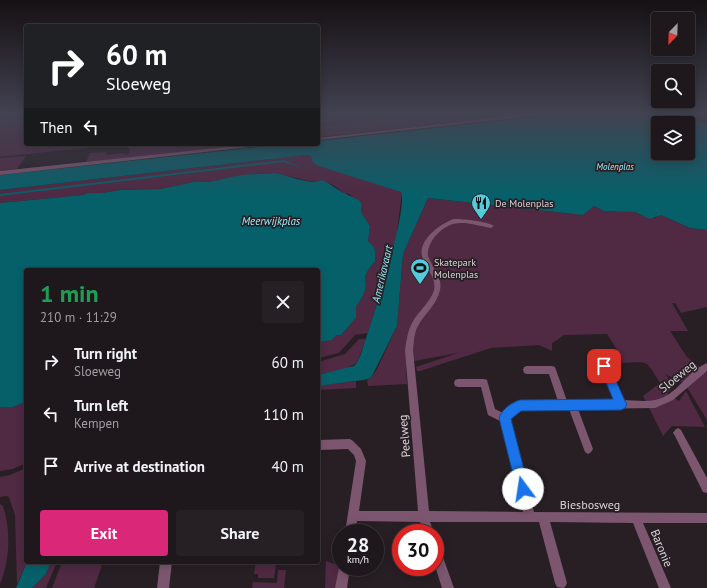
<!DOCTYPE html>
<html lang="en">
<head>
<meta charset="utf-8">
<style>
  body { margin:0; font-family:"PT Sans",sans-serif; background:#262025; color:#f1f3f6; height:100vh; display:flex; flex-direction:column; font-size:15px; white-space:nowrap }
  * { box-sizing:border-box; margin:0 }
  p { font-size:13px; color:#a19fa3 }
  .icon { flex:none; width:22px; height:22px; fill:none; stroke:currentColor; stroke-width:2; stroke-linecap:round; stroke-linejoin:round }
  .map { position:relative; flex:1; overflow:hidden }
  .sheet { position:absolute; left:24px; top:268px; width:296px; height:296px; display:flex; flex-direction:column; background:#1e171c; border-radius:4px; box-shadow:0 2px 10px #0003,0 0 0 1px #3c363b }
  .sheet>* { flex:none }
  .hud { position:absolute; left:24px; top:24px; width:296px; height:122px; border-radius:4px; box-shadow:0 2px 10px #0003,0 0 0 1px #3c363b; background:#202124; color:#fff; overflow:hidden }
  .needle { width:26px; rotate:203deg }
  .tools { position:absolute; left:651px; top:12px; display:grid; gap:8px }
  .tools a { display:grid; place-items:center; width:44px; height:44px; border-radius:4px; background:#1e171c; box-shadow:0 2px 10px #0003,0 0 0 1px #3c363b; font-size:20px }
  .speed { position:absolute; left:332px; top:524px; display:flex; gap:8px; font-size:20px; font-weight:700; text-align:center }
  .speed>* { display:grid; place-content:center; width:52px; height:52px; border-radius:50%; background:#1e171c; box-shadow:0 2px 10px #0003,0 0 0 1px #3c363b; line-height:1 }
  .speed small { font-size:10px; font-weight:400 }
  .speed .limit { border:6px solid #d22; background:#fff; color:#111 }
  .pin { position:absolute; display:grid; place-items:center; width:34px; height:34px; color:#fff; margin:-17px; border-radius:8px; box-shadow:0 2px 6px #0006 }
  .me { position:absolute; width:44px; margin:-22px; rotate:346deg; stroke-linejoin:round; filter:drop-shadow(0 0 3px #0008) }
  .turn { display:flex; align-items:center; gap:14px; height:84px; padding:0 16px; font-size:18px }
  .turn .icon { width:52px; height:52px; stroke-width:2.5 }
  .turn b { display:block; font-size:28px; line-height:34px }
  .then { display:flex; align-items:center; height:38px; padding:0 16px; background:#0003; gap:8px; font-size:15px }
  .round { display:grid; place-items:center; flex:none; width:42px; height:42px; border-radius:4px; background:#262025 }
  .headline { display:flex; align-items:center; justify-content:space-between; height:68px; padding:0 16px }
  h1 { font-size:24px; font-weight:600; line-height:30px; color:#1e9e55 }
  .action { display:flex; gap:8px; margin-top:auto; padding:8px 16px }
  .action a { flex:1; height:46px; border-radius:4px; background:#db2777; color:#fff; font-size:16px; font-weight:600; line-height:46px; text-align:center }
  .action a+a { background:#262025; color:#f1f3f6 }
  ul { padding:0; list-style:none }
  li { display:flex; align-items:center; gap:12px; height:52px; padding:0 16px }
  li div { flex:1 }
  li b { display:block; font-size:15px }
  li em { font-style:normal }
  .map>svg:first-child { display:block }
</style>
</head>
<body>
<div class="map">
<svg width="707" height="588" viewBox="0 0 707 588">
  <rect width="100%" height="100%" fill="#281f25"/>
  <g fill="#502943">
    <polygon points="8,114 26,114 26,144 94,144 94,147 0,157 0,120"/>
    <polygon points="343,114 404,115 364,119 365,121 427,114 535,114 318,137 318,125 362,120 318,124 318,118"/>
    <polygon points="112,144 264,144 86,162 90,153 107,152 106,155 121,153 128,155 130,148 117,146 109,148 113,145"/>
    <path d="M307,155L311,156L313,160L383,186L395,189L402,193L396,239L368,333L355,335L339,353L318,358V342L336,335H341L356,318V307L363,296L366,286L365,276L370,267L375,262C376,253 376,247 368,241L370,226L361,212L362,204L349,194L344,193L333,185L322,180L318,182L310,181L275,173L257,174L209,182H194L160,189L120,190L102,193H88L83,195L0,203V190Z"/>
    <polygon points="26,156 17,169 0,171 0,158"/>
    <path d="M428,198L583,215L594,206C607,215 621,209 635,212C638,213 640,215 644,216C648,217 652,217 656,218L658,215H661L690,228L707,230V307L681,313L675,303H672L688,331H670L687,357L707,373V420L685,384L665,374L675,386L667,393L679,401L686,391L705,427L672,426L663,436L643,396L660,383C645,359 650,362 621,363V356L607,334L564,335L554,342L552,343V351L539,345L491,348L420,371H417L416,367L458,353L409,362L406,367L407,384L368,386L367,380L372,376L377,369L397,326L403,254Z"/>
    <polygon points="359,339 366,339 357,363 345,369 318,375 318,362 345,354"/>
    <polygon points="356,381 356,388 318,390 318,386 323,385"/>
    <polygon points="26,402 26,463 13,469 0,471 0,407 13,407"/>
    <polygon points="26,468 26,562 27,562 17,584 15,515 9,497 6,496 0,497 0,477 10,475"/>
    <path d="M0,504L3,506C11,530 10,560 0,584Z"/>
    <polygon points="326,561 340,566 336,588 325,588"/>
    <polygon points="51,562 57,562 46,588 32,588 46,574"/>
    <polygon points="62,562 103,562 94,588 52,588"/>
    <polygon points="256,562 287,562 286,565 276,565 274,578 258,578 258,574 254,574"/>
    <polygon points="278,570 286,570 284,588 252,588 253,582 277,583"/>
  </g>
  <g fill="#06606a" fill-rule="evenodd">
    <path d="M563,114H683L696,121L707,124V230L690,228L661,215L650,219L635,212L604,211L594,206L583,215L428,198L403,254L397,326L372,376L368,379L363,380L318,386V375L354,366L357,363L361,354C369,329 409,209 401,192L316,165L313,162L311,156L307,155L0,190V175L287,144H318V141ZM658,123H688V153H658Z"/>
    <polygon points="284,160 303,168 283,162 0,196 0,194"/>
    <path d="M275,173C288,175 311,186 322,180C330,183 336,189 344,193C351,197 357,197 362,204L361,212L370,226L368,241C376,247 376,253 375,262L370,267L365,276L366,286L363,296L356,307V318L341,335H336L332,340L318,342V270H26V402L13,407H0V203L83,195L88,193H102L120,190L160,189L194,182H209L241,175Z"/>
    <polygon points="27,562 51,562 46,574 32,588 16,588"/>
  </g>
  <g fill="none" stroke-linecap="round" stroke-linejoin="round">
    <g fill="#7c566f" fill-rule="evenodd">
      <polygon points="530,114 544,114 542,115 318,140 318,138"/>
      <polygon points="255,144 270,144 268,145 0,175 0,171"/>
      <path d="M454,219C464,219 486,221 494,226L491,228C466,223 451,216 433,239C430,244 427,250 428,256C432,268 443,277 440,290C437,305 424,314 418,326C414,333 414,342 413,350L429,511L523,512L500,421L488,415L481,387H458L455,386L454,383L455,380L458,379H484L487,380L495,409L503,413L511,405L520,401H558L549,374H527L524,373L523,370L524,367L527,366H552L555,367L567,401L615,400L600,366L601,363L604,362L607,363L623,400C633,400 645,402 655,400C677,396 687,371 707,363V371L673,400L655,408L578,409L593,449L591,452L588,454L585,452L569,409H521L517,411L509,419L534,512L707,513V523H643L671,588H659L633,523L550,522L567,583L565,587L563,588L557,587L555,583L539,522H430L434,533H424L420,522L357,521L355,533H345L356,461L354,455L348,449L318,450V440L350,439L353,441L361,449L366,461L359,511H418L405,350C407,338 408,328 415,318C421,309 431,301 434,290C437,276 424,268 422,256C418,240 441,223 454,219Z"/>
      <polygon points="678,428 681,430 707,478 707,493 703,492 675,436 673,433 675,430"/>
      <polygon points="435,545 439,546 454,588 442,588 435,566"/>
      <polygon points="160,562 172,562 169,588 157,588"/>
      <polygon points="340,563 341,563 341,567 350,567 347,588 335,588"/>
    </g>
  </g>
  <linearGradient id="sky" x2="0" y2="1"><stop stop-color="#161114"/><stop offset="0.58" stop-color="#424251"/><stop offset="1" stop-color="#424251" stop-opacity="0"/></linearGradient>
  <rect width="707" height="196" fill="url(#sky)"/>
  <path fill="#1a73e8" stroke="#114b97" d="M604,361L608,363L625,401L627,404L625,408L621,410L521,411L511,419L529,489L527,494L523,496L518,494L499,418C502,409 511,403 520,400L613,399L599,366L601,363Z"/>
  <defs>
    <symbol id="restaurant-pin" viewBox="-11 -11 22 30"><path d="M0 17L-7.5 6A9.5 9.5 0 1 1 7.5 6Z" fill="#53cbdb" stroke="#281f25"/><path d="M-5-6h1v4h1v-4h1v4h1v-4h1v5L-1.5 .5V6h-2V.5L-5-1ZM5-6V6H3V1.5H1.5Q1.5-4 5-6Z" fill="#111"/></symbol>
    <symbol id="stadium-pin" viewBox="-11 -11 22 30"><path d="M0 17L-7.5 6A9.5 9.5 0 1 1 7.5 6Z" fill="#53cbdb" stroke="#281f25"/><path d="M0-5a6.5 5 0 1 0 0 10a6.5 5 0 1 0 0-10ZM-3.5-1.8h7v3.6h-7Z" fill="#111"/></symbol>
  </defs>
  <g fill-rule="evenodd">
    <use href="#restaurant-pin" x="470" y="192" width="22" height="30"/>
    <use href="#stadium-pin" x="409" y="257" width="22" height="30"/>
  </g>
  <g text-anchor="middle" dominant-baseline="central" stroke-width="3.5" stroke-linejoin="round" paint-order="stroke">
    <g font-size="9" font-style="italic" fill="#98edfa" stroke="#281f25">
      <text x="615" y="166">Molenplas</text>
    </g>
    <g font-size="10" fill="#dad3d7" stroke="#281f25" text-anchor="start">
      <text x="495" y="203">De Molenplas</text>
      <text x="434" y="262">Skatepark<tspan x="434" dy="12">Molenplas</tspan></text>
    </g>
    <g font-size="11" font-style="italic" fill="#98edfa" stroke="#281f25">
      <text x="271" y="221">Meerwijkplas</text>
      <text transform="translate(382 274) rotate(-77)">Amerikavaart</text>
    </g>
    <g font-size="12" fill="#dad3d7" stroke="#281f25">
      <text transform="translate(677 376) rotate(-39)">Sloeweg</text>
      <text transform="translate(404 436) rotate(-95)">Peelweg</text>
      <text x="590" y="504">Biesbosweg</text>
      <text transform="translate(662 548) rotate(68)">Baronie</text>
    </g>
  </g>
</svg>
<div class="tools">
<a><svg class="needle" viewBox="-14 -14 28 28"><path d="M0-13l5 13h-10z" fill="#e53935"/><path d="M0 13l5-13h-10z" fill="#a19fa3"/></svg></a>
<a><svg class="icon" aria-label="search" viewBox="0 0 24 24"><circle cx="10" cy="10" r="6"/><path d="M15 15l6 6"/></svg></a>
<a><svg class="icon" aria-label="layers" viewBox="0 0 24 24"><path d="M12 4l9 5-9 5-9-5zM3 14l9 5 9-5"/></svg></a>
</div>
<div class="speed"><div>28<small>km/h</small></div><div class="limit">30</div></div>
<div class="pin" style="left:604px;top:366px;background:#d93025"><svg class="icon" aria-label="arrive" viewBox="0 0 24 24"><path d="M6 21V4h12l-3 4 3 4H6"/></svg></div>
<svg class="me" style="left:523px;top:489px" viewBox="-20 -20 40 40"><circle r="19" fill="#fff"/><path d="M0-13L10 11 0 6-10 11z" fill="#1a73e8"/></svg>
<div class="hud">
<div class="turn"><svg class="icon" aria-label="right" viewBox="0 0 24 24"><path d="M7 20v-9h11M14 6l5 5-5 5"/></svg><div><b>60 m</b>Sloeweg</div></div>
<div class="then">Then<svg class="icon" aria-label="left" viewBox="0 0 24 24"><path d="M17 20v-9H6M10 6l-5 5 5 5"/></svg></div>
</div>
<section class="sheet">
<div class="headline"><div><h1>1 min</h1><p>210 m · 11:29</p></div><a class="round"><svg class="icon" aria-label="close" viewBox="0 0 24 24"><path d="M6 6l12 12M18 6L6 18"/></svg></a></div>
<ul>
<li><svg class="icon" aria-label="right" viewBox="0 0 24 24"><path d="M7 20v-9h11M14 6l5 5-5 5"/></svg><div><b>Turn right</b><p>Sloeweg</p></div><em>60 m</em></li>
<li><svg class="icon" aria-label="left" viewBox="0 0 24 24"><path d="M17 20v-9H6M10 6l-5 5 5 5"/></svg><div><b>Turn left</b><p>Kempen</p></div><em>110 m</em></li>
<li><svg class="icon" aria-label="arrive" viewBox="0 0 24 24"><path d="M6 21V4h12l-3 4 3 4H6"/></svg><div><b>Arrive at destination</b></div><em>40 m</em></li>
</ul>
<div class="action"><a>Exit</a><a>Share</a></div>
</section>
</div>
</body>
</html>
